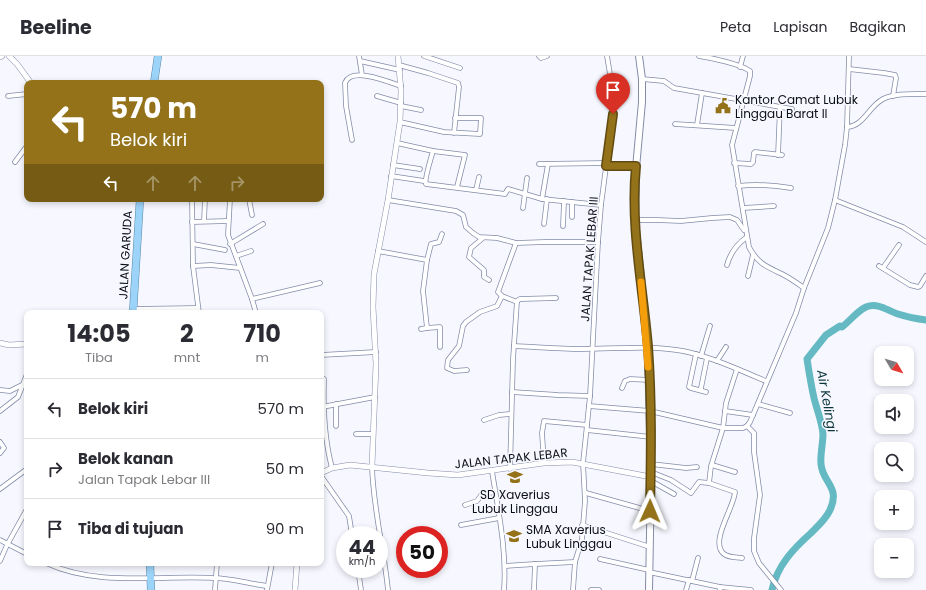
<!DOCTYPE html>
<html lang="id">
<head>
<meta charset="utf-8">
<style>
  body { margin:0; font-family:Poppins,sans-serif; background:#f2f2f3; color:#2b2b33; height:100vh; display:flex; flex-direction:column; font-size:15px; white-space:nowrap }
  * { box-sizing:border-box; margin:0 }
  p { font-size:13px; color:#7c7c81 }
  .icon { flex:none; width:22px; height:22px; fill:none; stroke:currentColor; stroke-width:2; stroke-linecap:round; stroke-linejoin:round }
  .map { position:relative; flex:1; overflow:hidden }
  .details { position:absolute; left:24px; top:254px; width:300px; height:256px; display:flex; flex-direction:column; background:#fff; border-radius:8px; box-shadow:0 2px 6px #0003 }
  .details>* { flex:none }
  .guide { position:absolute; left:24px; top:24px; width:300px; height:122px; border-radius:8px; box-shadow:0 2px 6px #0003; background:#93721a; color:#fff; overflow:hidden }
  .needle { width:26px; rotate:128deg }
  .tools { position:absolute; left:874px; top:290px; display:grid; gap:8px }
  .tools a { display:grid; place-items:center; width:40px; height:40px; border-radius:8px; background:#fff; box-shadow:0 2px 6px #0003; font-size:20px }
  .speed { position:absolute; left:336px; top:470px; display:flex; gap:8px; font-size:20px; font-weight:700; text-align:center }
  .speed>* { display:grid; place-content:center; width:52px; height:52px; border-radius:50%; background:#fff; box-shadow:0 2px 6px #0003; line-height:1 }
  .speed small { font-size:10px; font-weight:400 }
  .speed .limit { border:6px solid #d22; background:#fff; color:#111 }
  .pin { position:absolute; display:grid; place-items:center; width:34px; height:34px; color:#fff; margin:-41px -17px; border-radius:50% 50% 50% 0; rotate:-45deg; box-shadow:0 0 4px #0007 }
  .pin .icon { rotate:45deg }
  .me { position:absolute; width:44px; margin:-22px; rotate:1deg; stroke-linejoin:round; filter:drop-shadow(0 0 3px #0008) }
  .turn { display:flex; align-items:center; gap:14px; height:84px; padding:0 20px; font-size:18px }
  .turn .icon { width:52px; height:52px; stroke-width:2.5 }
  .turn b { display:block; font-size:28px; line-height:34px }
  .lanes { display:flex; align-items:center; height:38px; padding:0 20px; background:#0003; justify-content:center; gap:20px; direction:ltr }
  .lanes .off { opacity:.35 }
  .eta { display:flex; justify-content:space-evenly; align-items:center; height:68px; text-align:center }
  .eta b { font-size:24px; font-weight:700; line-height:28px }
  ul { padding:0; list-style:none }
  li { display:flex; align-items:center; gap:12px; height:60px; padding:0 20px; border-top:1px solid #e1e1e2 }
  li div { flex:1 }
  li b { display:block; font-size:15px }
  li em { font-style:normal }
  header { display:flex; align-items:center; gap:24px; box-sizing:border-box; height:56px; padding:0 20px; background:#fff; border-bottom:1px solid #e1e1e2 }
  header strong { font-size:19px }
  nav { display:flex; gap:22px; margin-inline-start:auto; font-size:14px }
  .map>svg:first-child { display:block }
</style>
</head>
<body>
<header>
<strong>Beeline</strong>
<nav><a>Peta</a><a>Lapisan</a><a>Bagikan</a></nav>
</header>
<div class="map">
<svg width="926" height="534" viewBox="0 0 926 534">
  <rect width="100%" height="100%" fill="#f7f8ff"/>
  <g fill="none" stroke-linecap="round" stroke-linejoin="round">
    <path stroke="#64b9c2" stroke-width="7" d="M772,534C777,510 793,493 811,477C818,470 826,463 830,454C841,431 822,426 821,408C820,398 823,388 823,378C822,366 817,354 814,342C811,329 809,316 807,303L826,279L840,270L842,271C850,265 857,255 866,251C878,246 888,255 898,258C907,261 917,263 926,264"/>
    <defs>
      <g id="minor">
        <polyline points="359,0 362,19"/>
        <polyline points="424,0 460,12"/>
        <polyline points="539,0 541,2 547,0"/>
        <path d="M699,0C712,2 740,8 750,15V20L732,89L749,191C757,207 767,211 782,218C790,222 797,227 804,232"/>
        <polyline points="360,5 400,14"/>
        <polyline points="399,9 428,17 458,27 459,31 454,77"/>
        <polyline points="740,11 743,0"/>
        <polyline points="849,13 884,17 895,19 896,22 893,40"/>
        <polyline points="642,23 664,25 674,32 792,53"/>
        <polyline points="8,40 27,38"/>
        <polyline points="377,40 401,47"/>
        <polyline points="401,50 421,54"/>
        <polyline points="400,66 444,76 480,78 481,62 455,62"/>
        <polyline points="675,68 736,72"/>
        <polyline points="697,69 702,37"/>
        <path d="M847,71C864,70 868,51 883,43C895,37 912,38 926,38"/>
        <path d="M352,84L346,50L345,27C351,10 389,26 401,30"/>
        <path d="M397,87L433,95C431,102 424,124 426,128L505,138L508,133L542,143L601,149"/>
        <polyline points="433,95 465,99 457,131"/>
        <polyline points="778,99 780,51"/>
        <polyline points="15,106 27,90"/>
        <polyline points="734,107 751,108 753,106 754,97 755,96 782,99"/>
        <polyline points="539,108 607,107"/>
        <polyline points="393,109 420,113"/>
        <polyline points="606,110 636,109"/>
        <polyline points="391,120 424,125"/>
        <path d="M738,130C756,128 773,129 791,132"/>
        <polyline points="476,134 479,121"/>
        <polyline points="192,143 193,210 199,257"/>
        <polyline points="230,143 228,179 252,243 256,257"/>
        <polyline points="249,143 252,159"/>
        <polyline points="542,143 548,108"/>
        <polyline points="388,144 456,155 463,159 466,171 473,177 479,181 497,182 516,187 545,186 598,186"/>
        <polyline points="835,144 903,171 926,186"/>
        <polyline points="572,146 572,161"/>
        <polyline points="523,152 527,122"/>
        <polyline points="743,152 774,150"/>
        <polyline points="635,164 657,164 681,165 712,162 730,161 737,164 744,174"/>
        <polyline points="204,165 205,143"/>
        <polyline points="192,166 228,165"/>
        <polyline points="544,168 547,143"/>
        <polyline points="563,170 564,145"/>
        <polyline points="483,182 471,192 469,201 484,214 484,221 489,224"/>
        <polyline points="516,187 498,236 502,240 517,246"/>
        <polyline points="193,188 225,194"/>
        <polyline points="230,188 263,168"/>
        <polyline points="378,195 427,204 423,235 427,272 440,271 440,291"/>
        <polyline points="236,200 251,195"/>
        <polyline points="427,204 431,188 439,186 442,178"/>
        <path d="M727,209C730,198 737,188 747,181"/>
        <polyline points="193,210 211,209 240,212"/>
        <polyline points="879,210 910,229 918,231 920,230 926,220"/>
        <polyline points="883,212 899,189"/>
        <polyline points="748,220 753,199"/>
        <polyline points="252,243 320,227"/>
        <polyline points="133,253 198,252"/>
        <polyline points="421,273 427,272"/>
        <path d="M514,290C537,291 559,293 582,293C615,293 649,289 683,295C712,301 739,314 766,325"/>
        <polyline points="696,298 689,331 691,332 706,336"/>
        <polyline points="321,299 376,296"/>
        <polyline points="701,300 710,270"/>
        <polyline points="717,305 726,291"/>
        <path d="M737,313L726,347L723,372L711,410L709,427L735,436C734,452 709,486 724,498C729,502 737,501 742,502"/>
        <polyline points="467,314 454,315 447,312 448,304 459,290 463,270 466,266 480,256 497,250 502,240"/>
        <path d="M321,321L324,323C323,353 324,382 332,412"/>
        <polyline points="622,332 625,325 630,323 649,324"/>
        <polyline points="701,332 707,302"/>
        <polyline points="0,334 10,335 24,328"/>
        <polyline points="512,336 558,339 590,340"/>
        <polyline points="336,348 336,370"/>
        <polyline points="758,348 790,357"/>
        <polyline points="589,350 650,355 723,372 743,372 747,370 750,366 796,257 804,232 828,172 835,144 845,89 847,71 849,0"/>
        <polyline points="322,351 375,341"/>
        <polyline points="0,355 18,341 27,318"/>
        <polyline points="725,355 753,359"/>
        <polyline points="484,364 499,359 511,358"/>
        <polyline points="747,370 754,377 754,396 760,439 754,482 754,495 759,507 781,534"/>
        <polyline points="587,374 651,381"/>
        <polyline points="356,378 373,378"/>
        <polyline points="0,386 4,392 0,397"/>
        <polyline points="544,407 542,377 544,365 587,369"/>
        <polyline points="651,408 686,412 697,411"/>
        <polyline points="712,409 735,416"/>
        <path d="M372,410C373,452 384,493 388,534"/>
        <polyline points="510,413 513,303 517,245 520,243 556,242"/>
        <path d="M492,415C498,454 507,494 504,534"/>
        <polyline points="651,416 671,424 691,437 699,426 709,427"/>
        <polyline points="321,420 349,460 352,479"/>
        <polyline points="651,425 674,438"/>
        <polyline points="0,433 27,413"/>
        <polyline points="586,437 650,455"/>
        <polyline points="465,449 477,445 482,438 495,436"/>
        <polyline points="461,469 499,462"/>
        <polyline points="582,469 650,491"/>
        <polyline points="0,484 27,498"/>
        <polyline points="600,503 649,514"/>
        <polyline points="0,505 7,489 27,453"/>
        <path d="M46,507C98,531 158,519 213,522C231,522 250,528 267,530"/>
        <polyline points="535,508 575,506"/>
        <polyline points="505,510 535,508 534,534"/>
        <polyline points="358,513 361,534"/>
        <polyline points="649,516 720,531 720,534"/>
        <polyline points="692,525 698,502"/>
        <polyline points="720,531 751,534"/>
        <polyline points="215,534 217,507"/>
        <polyline points="267,534 272,507"/>
        <polyline points="573,534 575,506 582,483 585,445 583,407 590,340 598,186 601,149 613,58 613,36 607,0"/>
        <polyline points="591,534 599,534"/>
        <polyline points="686,534 689,524"/>
      </g>
      <g id="tertiary">
        <polyline points="9,0 17,8 31,27"/>
        <polyline points="0,1 2,0"/>
        <polyline points="0,287 9,289 27,288"/>
        <polyline points="372,410 376,308 373,251 374,218 388,144 400,66 401,35 398,0"/>
        <polyline points="321,417 332,412 350,409 428,417 458,419 544,407 572,406 651,421"/>
        <polyline points="295,534 297,507"/>
      </g>
      <polyline id="secondary" points="639,0 642,23 642,46 636,112 635,164 648,292 651,421 649,534"/>
      <g id="trunk">
        <polyline points="154,27 158,0"/>
        <polyline points="133,257 140,143"/>
        <polyline points="150,507 151,534"/>
      </g>
    </defs>
    <use href="#minor" stroke="#838ba8" stroke-width="5.5"/>
    <use href="#tertiary" stroke="#838ba8" stroke-width="6"/>
    <use href="#secondary" stroke="#838ba8" stroke-width="8"/>
    <use href="#trunk" stroke="#5987a9" stroke-width="8"/>
    <use href="#minor" stroke="#fff" stroke-width="4"/>
    <use href="#tertiary" stroke="#fff" stroke-width="5"/>
    <use href="#secondary" stroke="#fff" stroke-width="6"/>
    <use href="#trunk" stroke="#9cd3f8" stroke-width="7"/>
  </g>
  <g fill="none" stroke-linecap="round" stroke-linejoin="round">
    <defs>
      <path id="route" d="M613,58L606,110H636C630,170 643,231 648,291C652,345 651,401 650,455"/>
    </defs>
    <use href="#route" stroke="#604a11" stroke-width="10"/>
    <use href="#route" stroke="#93721a" stroke-width="7"/>
    <polyline stroke="#f59e0b" stroke-width="7" points="641,226 648,311"/>
  </g>
  <defs>
    <symbol id="civic-bare" viewBox="-9 -9 18 18"><path d="M-.6-6.5H3V-4.5H.6V-3L4-1V1h2V6H-6V1h2V-1L-.6-3ZM-1.2 2.5V6h2.4V2.5Z" fill="#93721a" stroke="#f7f8ff" stroke-width="2.5" paint-order="stroke"/></symbol>
    <symbol id="school-bare" viewBox="-9 -9 18 18"><path d="M0-5L7-2L0 1L-7-2ZM-4 1L0 2.5L4 1V4Q0 6-4 4Z" fill="#93721a" stroke="#f7f8ff" stroke-width="2.5" paint-order="stroke"/></symbol>
  </defs>
  <g fill-rule="evenodd">
    <use href="#civic-bare" x="712" y="39" width="22" height="22"/>
    <use href="#school-bare" x="504" y="410" width="22" height="22"/>
    <use href="#school-bare" x="503" y="469" width="22" height="22"/>
  </g>
  <g text-anchor="middle" dominant-baseline="central" stroke-width="3" stroke-linejoin="round" paint-order="stroke">
    <g font-size="12" fill="#0b0d18" stroke="#f7f8ff" text-anchor="start">
      <text x="735" y="43">Kantor Camat Lubuk<tspan x="735" dy="14">Linggau Barat II</tspan></text>
      <text x="515" y="438" text-anchor="middle">SD Xaverius<tspan x="515" dy="14">Lubuk Linggau</tspan></text>
      <text x="526" y="473">SMA Xaverius<tspan x="526" dy="14">Lubuk Linggau</tspan></text>
    </g>
    <g font-size="12" fill="#0b0d18" stroke="#f7f8ff">
      <text transform="translate(125 199) rotate(-87)">JALAN GARUDA</text>
      <text transform="translate(589 203) rotate(-86)">JALAN TAPAK LEBAR III</text>
      <text transform="translate(511 402) rotate(-6)">JALAN TAPAK LEBAR</text>
    </g>
    <g font-size="13" font-style="italic" fill="#0c363b" stroke="#f7f8ff">
      <text transform="translate(827 345) rotate(80)">Air Kelingi</text>
    </g>
  </g>
</svg>
<div class="tools">
<a><svg class="needle" viewBox="-14 -14 28 28"><path d="M0-13l5 13h-10z" fill="#e53935"/><path d="M0 13l5-13h-10z" fill="#7c7c81"/></svg></a>
<a><svg class="icon" aria-label="sound" viewBox="0 0 24 24"><path d="M4 9h4l5-4v14l-5-4H4zM17 9q2 3 0 6"/></svg></a>
<a><svg class="icon" aria-label="search" viewBox="0 0 24 24"><circle cx="10" cy="10" r="6"/><path d="M15 15l6 6"/></svg></a>
<a>+</a>
<a>−</a>
</div>
<div class="speed"><div>44<small>km/h</small></div><div class="limit">50</div></div>
<div class="pin" style="left:613px;top:58px;background:#d93025"><svg class="icon" aria-label="arrive" viewBox="0 0 24 24"><path d="M6 21V4h12l-3 4 3 4H6"/></svg></div>
<svg class="me" style="left:650px;top:455px" viewBox="-20 -20 40 40"><path d="M0-17L14 15 0 8-14 15z" fill="#93721a" stroke="#fff" stroke-width="4"/></svg>
<div class="guide">
<div class="turn"><svg class="icon" aria-label="left" viewBox="0 0 24 24"><path d="M17 20v-9H6M10 6l-5 5 5 5"/></svg><div><b>570 m</b>Belok kiri</div></div>
<div class="lanes"><svg class="icon" aria-label="left" viewBox="0 0 24 24"><path d="M17 20v-9H6M10 6l-5 5 5 5"/></svg><svg class="icon off" aria-label="ahead" viewBox="0 0 24 24"><path d="M12 20V5M6 11l6-6 6 6"/></svg><svg class="icon off" aria-label="ahead" viewBox="0 0 24 24"><path d="M12 20V5M6 11l6-6 6 6"/></svg><svg class="icon off" aria-label="right" viewBox="0 0 24 24"><path d="M7 20v-9h11M14 6l5 5-5 5"/></svg></div>
</div>
<section class="details">
<div class="eta">
<div><b>14:05</b><p>Tiba</p></div>
<div><b>2</b><p>mnt</p></div>
<div><b>710</b><p>m</p></div>
</div>
<ul>
<li><svg class="icon" aria-label="left" viewBox="0 0 24 24"><path d="M17 20v-9H6M10 6l-5 5 5 5"/></svg><div><b>Belok kiri</b></div><em>570 m</em></li>
<li><svg class="icon" aria-label="right" viewBox="0 0 24 24"><path d="M7 20v-9h11M14 6l5 5-5 5"/></svg><div><b>Belok kanan</b><p>Jalan Tapak Lebar III</p></div><em>50 m</em></li>
<li><svg class="icon" aria-label="arrive" viewBox="0 0 24 24"><path d="M6 21V4h12l-3 4 3 4H6"/></svg><div><b>Tiba di tujuan</b></div><em>90 m</em></li>
</ul>
</section>
</div>
</body>
</html>
